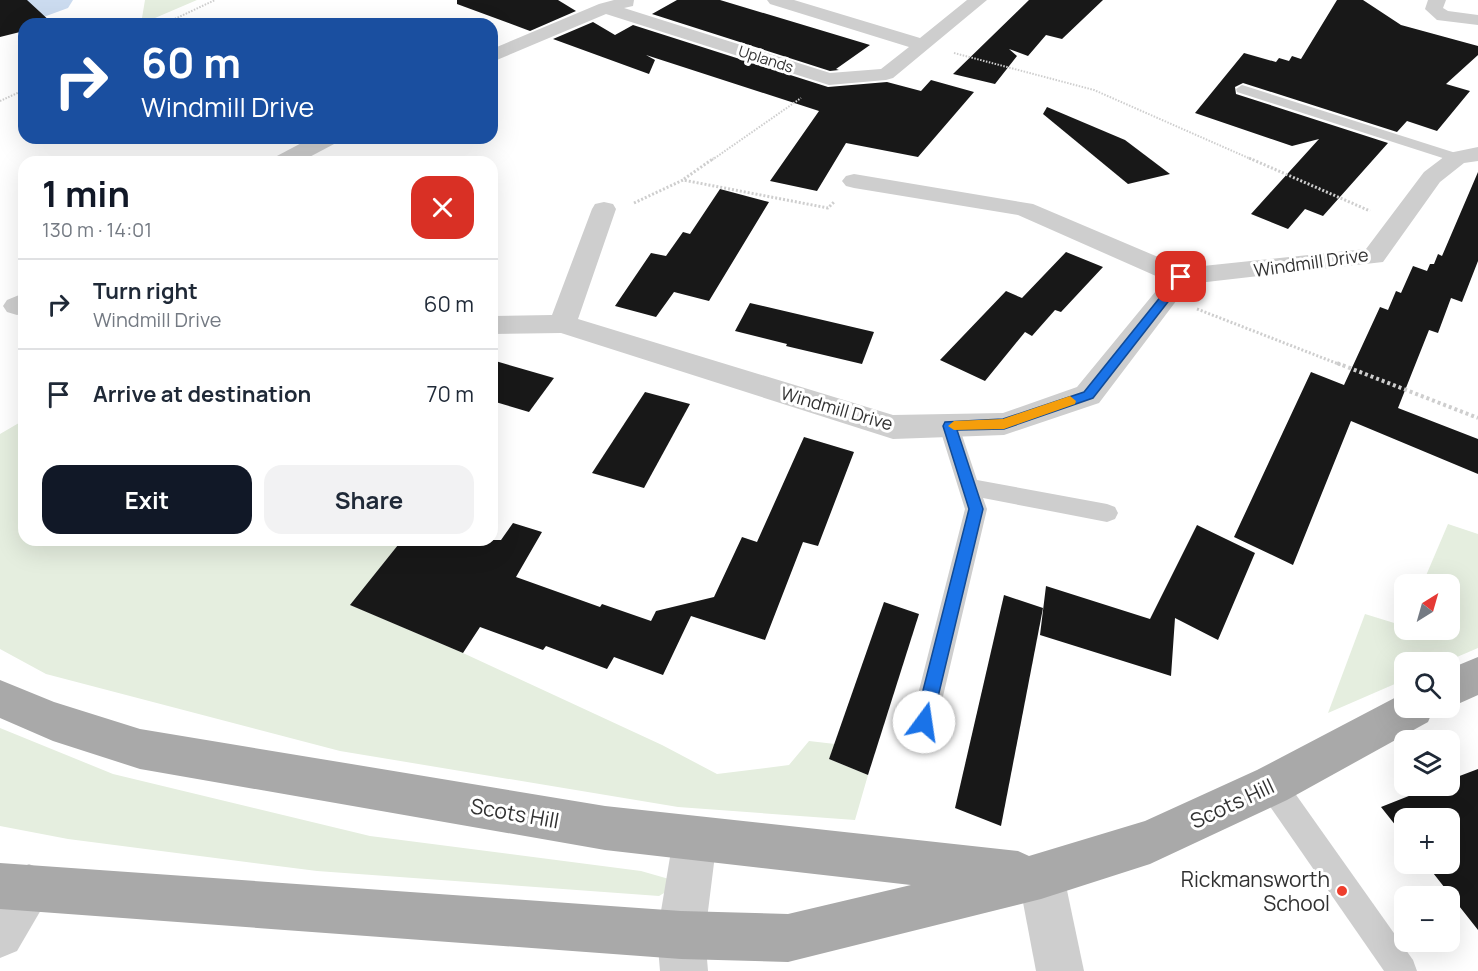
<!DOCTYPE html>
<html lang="en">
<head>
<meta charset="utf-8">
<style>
  body { margin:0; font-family:Manrope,sans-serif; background:#f2f2f3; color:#1f2937; height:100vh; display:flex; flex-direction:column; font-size:22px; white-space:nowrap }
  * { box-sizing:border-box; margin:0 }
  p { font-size:20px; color:#747a83 }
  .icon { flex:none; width:33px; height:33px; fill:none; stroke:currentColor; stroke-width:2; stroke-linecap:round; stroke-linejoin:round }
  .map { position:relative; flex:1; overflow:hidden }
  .sheet { position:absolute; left:18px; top:156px; width:480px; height:390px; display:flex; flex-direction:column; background:#fff; border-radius:18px; box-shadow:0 6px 24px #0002 }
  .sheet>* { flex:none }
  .guide { position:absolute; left:18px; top:18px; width:480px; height:126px; border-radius:18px; box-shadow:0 6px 24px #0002; background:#1a4fa0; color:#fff; overflow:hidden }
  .needle { width:39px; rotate:37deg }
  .controls { position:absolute; left:1394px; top:574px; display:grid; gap:12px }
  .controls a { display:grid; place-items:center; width:66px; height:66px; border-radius:12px; background:#fff; box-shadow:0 6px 24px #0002; font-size:30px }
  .pin { position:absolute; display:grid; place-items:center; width:51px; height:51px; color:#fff; margin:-26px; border-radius:12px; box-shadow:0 3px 9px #0006 }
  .me { position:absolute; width:66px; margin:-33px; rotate:14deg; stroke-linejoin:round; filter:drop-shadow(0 0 4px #0008) }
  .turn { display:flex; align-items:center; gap:21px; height:126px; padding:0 24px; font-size:27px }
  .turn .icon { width:78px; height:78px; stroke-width:2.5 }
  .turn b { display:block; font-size:42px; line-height:51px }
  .round { display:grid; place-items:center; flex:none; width:63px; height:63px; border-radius:18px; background:#f2f2f3 }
  .headline { display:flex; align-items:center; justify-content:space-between; height:102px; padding:0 24px }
  h1 { font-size:36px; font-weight:700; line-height:45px; color:#111827 }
  .button { display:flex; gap:12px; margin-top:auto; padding:12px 24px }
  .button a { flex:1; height:69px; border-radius:18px; background:#111827; color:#fff; font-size:24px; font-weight:700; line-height:69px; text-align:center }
  .button a+a { background:#f2f2f3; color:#1f2937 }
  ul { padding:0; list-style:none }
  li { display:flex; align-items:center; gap:18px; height:90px; padding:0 24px; border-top:2px solid #e0e1e3 }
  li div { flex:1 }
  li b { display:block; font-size:22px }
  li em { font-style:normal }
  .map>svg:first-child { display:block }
</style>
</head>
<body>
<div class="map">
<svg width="1478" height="971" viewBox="0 0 1478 971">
  <rect width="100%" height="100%" fill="#fff"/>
  <g fill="#e5eedf">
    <polygon points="145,0 197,0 141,24"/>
    <polygon points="24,420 24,540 402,540 351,605 463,653 662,745 717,774 789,765 809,741 835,744 829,759 868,775 855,820 678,807 340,751 46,674 0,649 0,434"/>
    <polygon points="1448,524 1478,534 1478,648 1443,663 1404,663 1404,680 1328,713 1365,614 1404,626 1404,630 1449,630 1449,585 1422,585"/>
    <polygon points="0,728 113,774 370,836 641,871 669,879 671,889 659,896 317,871 68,839 0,826"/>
  </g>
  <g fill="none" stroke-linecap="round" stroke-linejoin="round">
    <polygon fill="#cbdbef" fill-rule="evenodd" points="18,0 73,0 68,8 0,33 0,7"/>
  </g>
  <g fill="#181818">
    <polygon points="0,0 27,0 52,23 24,24 24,31 0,37"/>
    <polygon points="457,0 558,0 576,11 530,31 457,4"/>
    <polygon points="677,0 720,0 870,45 836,69 839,70 830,71 652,14"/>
    <polygon points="1029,0 1103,0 1062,39 1046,35 1028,56 1009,49 1017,56 995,84 953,74"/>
    <polygon points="1337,0 1363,0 1401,25 1478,46 1478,55 1446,84 1470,91 1437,131 1407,121 1397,132 1243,83 1235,87 1236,94 1388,143 1323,216 1305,209 1288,229 1251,214 1319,139 1292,146 1195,113 1244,53 1276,62 1279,58 1289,61 1292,56 1301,59"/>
    <polygon points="593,22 615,35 633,25 828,87 887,82 921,91 931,80 974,92 918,157 846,143 817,191 770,181 819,111 646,55 655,60 649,74 553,39"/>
    <polygon points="1047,107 1125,140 1170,174 1128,184 1043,114"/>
    <polygon points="1478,172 1478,261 1462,302 1451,298 1438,333 1429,330 1398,408 1478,439 1478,474 1351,421 1293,565 1234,537 1311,372 1344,385 1380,307 1388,310 1396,291 1401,293 1413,266 1427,271 1430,264 1434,264 1438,254 1442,256"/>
    <polygon points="720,189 769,202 709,301 674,292 656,317 615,306 651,253 666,256 683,232 690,234"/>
    <polygon points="1066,252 1103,267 1061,312 1055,310 1032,336 1025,332 985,381 940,360 1006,291 1022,298"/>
    <polygon points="750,303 874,332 862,364 786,346 787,344 735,331"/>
    <polygon points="492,360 554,378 529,412 492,401"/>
    <polygon points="645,392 690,404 644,488 592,473"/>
    <polygon points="804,437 854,452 818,546 803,542 765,640 691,616 663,675 614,657 607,669 546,646 543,650 480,627 463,653 350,605 402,540 501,540 513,523 542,532 516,577 600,607 602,604 651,621 656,611 714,597 742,537 757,542"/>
    <polygon points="1197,525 1255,553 1218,640 1175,618 1171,676 1040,635 1046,586 1150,619"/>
    <polygon points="1004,595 1043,608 1001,826 955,808"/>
    <polygon points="884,602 919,614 868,775 829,759"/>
    <polygon points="1478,769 1478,930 1426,864 1449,864 1449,819 1404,819 1404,836 1381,807 1434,786 1449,786 1449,780"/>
  </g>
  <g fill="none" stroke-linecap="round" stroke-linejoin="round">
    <g stroke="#cecece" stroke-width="2" stroke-dasharray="1.5 1.5" stroke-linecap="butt">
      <polyline points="164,24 215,0"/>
      <polyline points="954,53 1094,90 1253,160"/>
      <polyline points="0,101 24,90"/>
      <polyline points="712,160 801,98"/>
    </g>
    <g stroke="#cecece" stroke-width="3" stroke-dasharray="2 2" stroke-linecap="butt">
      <polyline points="1249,158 1370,211"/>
      <polyline points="684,179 714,158"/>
      <polyline points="634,203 683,180 828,208 835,201"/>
      <polyline points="1197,309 1341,365"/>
    </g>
    <polyline stroke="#cecece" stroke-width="4" stroke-dasharray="3 3" stroke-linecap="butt" points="1337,363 1478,418"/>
    <g fill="#cecece" fill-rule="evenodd">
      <polygon points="1242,85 1462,155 1464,158 1462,161 1452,161 1237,92 1236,89"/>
      <polygon points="949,419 956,421 959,426 977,480 1107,504 1115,507 1118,513 1115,519 1107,522 983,498 987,509 937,722 933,731 924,735 915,731 911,722 965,509 939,426 942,421"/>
      <polygon points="1272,771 1282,775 1413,960 1417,971 1384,971 1262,795 1258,785 1262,775"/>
    </g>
    <g fill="#cecece" fill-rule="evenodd">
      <polygon points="614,0 634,0 633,6 624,8 830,73 881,69 909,47 770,4 767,0 794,0 920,38 967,0 987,0 893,78 886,80 829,85 606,14 492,62 492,49 599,4"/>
      <polygon points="1428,0 1446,0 1443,8 1448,11 1478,15 1478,25 1437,20 1425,9"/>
      <polygon points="311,138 339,138 336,143 300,162 272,162 275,157"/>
      <polygon points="1478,147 1478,161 1464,163 1440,182 1383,262 1189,284 1099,403 1004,435 893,439 561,333 492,334 492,316 552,315 592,209 595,204 604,202 613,204 616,209 578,319 893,415 1003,413 1077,387 1165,280 1018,215 854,188 846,186 842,181 846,176 854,174 1033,204 1184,268 1366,249 1424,172 1449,153"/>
      <polygon points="24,293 24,313 17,315 7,312 3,306 7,300"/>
      <polygon points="695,817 711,823 717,839 705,935 708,971 660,971 657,935 673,839 679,823"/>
      <polygon points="1041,853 1057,860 1064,876 1084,971 1036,971 1018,876 1025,860"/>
      <polygon points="29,864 45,871 52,887 45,903 17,951 0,958 0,891 13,871"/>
    </g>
    <g fill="#a9a9a9" fill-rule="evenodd">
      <polygon points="1478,657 1478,695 1449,708 1449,669"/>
      <polygon points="0,680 54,702 140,729 605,806 1018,851 1029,856 1145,821 1257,770 1404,693 1404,708 1434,708 1428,722 1287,800 1150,864 1041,899 788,962 681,959 0,909 0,863 681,911 788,914 911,885 605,850 140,769 53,741 0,718"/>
    </g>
  </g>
  <polygon fill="#1a73e8" stroke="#114b97" stroke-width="1.5" points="1181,274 1187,277 1185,280 1093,398 1004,429 957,430 983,509 932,722 930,728 924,730 918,728 915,722 969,509 943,426 945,422 1003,419 1084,392 1178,275"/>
  <polygon fill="#f59e0b" points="1070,396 1076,401 1075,404 1004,429 954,430 948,426 954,421 1003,419"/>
  <circle fill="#ee3e2d" stroke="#fff" stroke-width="2" cx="1342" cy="891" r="6"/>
  <g text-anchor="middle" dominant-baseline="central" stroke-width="6" stroke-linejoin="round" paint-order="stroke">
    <g font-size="15" fill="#313131" stroke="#fff">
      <text transform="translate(766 59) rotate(18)">Uplands</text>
    </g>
    <g font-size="18" fill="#313131" stroke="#fff">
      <text transform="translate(1311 262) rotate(-8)">Windmill Drive</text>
      <text transform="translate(837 408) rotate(16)">Windmill Drive</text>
    </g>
    <g font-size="21" fill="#313131" stroke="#fff">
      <text transform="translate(1232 803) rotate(-25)">Scots Hill</text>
      <text transform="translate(515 813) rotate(10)">Scots Hill</text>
    </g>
    <g font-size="21" fill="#313131" stroke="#fff" text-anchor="end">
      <text x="1330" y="879">Rickmansworth<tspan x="1330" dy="24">School</tspan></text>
    </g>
  </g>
</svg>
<div class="controls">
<a><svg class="needle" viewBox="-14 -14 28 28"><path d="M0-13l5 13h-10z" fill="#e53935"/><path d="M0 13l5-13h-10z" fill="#747a83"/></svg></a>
<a><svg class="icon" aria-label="search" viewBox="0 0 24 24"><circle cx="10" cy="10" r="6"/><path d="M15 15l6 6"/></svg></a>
<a><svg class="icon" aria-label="layers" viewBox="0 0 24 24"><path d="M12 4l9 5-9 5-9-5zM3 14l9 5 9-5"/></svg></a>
<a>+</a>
<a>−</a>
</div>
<div class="pin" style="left:1181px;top:277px;background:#d93025"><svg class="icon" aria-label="arrive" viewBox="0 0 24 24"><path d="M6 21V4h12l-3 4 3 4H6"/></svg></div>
<svg class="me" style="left:924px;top:722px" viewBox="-20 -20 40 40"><circle r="19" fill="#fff"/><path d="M0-13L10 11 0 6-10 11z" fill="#1a73e8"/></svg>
<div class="guide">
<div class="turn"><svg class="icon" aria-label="right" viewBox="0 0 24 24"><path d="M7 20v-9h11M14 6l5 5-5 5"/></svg><div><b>60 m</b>Windmill Drive</div></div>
</div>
<section class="sheet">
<div class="headline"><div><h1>1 min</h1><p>130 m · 14:01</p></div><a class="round" style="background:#d93025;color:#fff"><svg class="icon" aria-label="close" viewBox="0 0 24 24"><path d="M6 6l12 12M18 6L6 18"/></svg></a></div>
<ul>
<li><svg class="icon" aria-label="right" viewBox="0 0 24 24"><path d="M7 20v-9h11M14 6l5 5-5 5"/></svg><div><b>Turn right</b><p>Windmill Drive</p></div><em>60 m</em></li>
<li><svg class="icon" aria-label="arrive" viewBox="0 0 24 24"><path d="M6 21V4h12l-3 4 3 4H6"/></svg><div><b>Arrive at destination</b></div><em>70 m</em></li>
</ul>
<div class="button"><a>Exit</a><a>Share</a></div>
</section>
</div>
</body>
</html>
